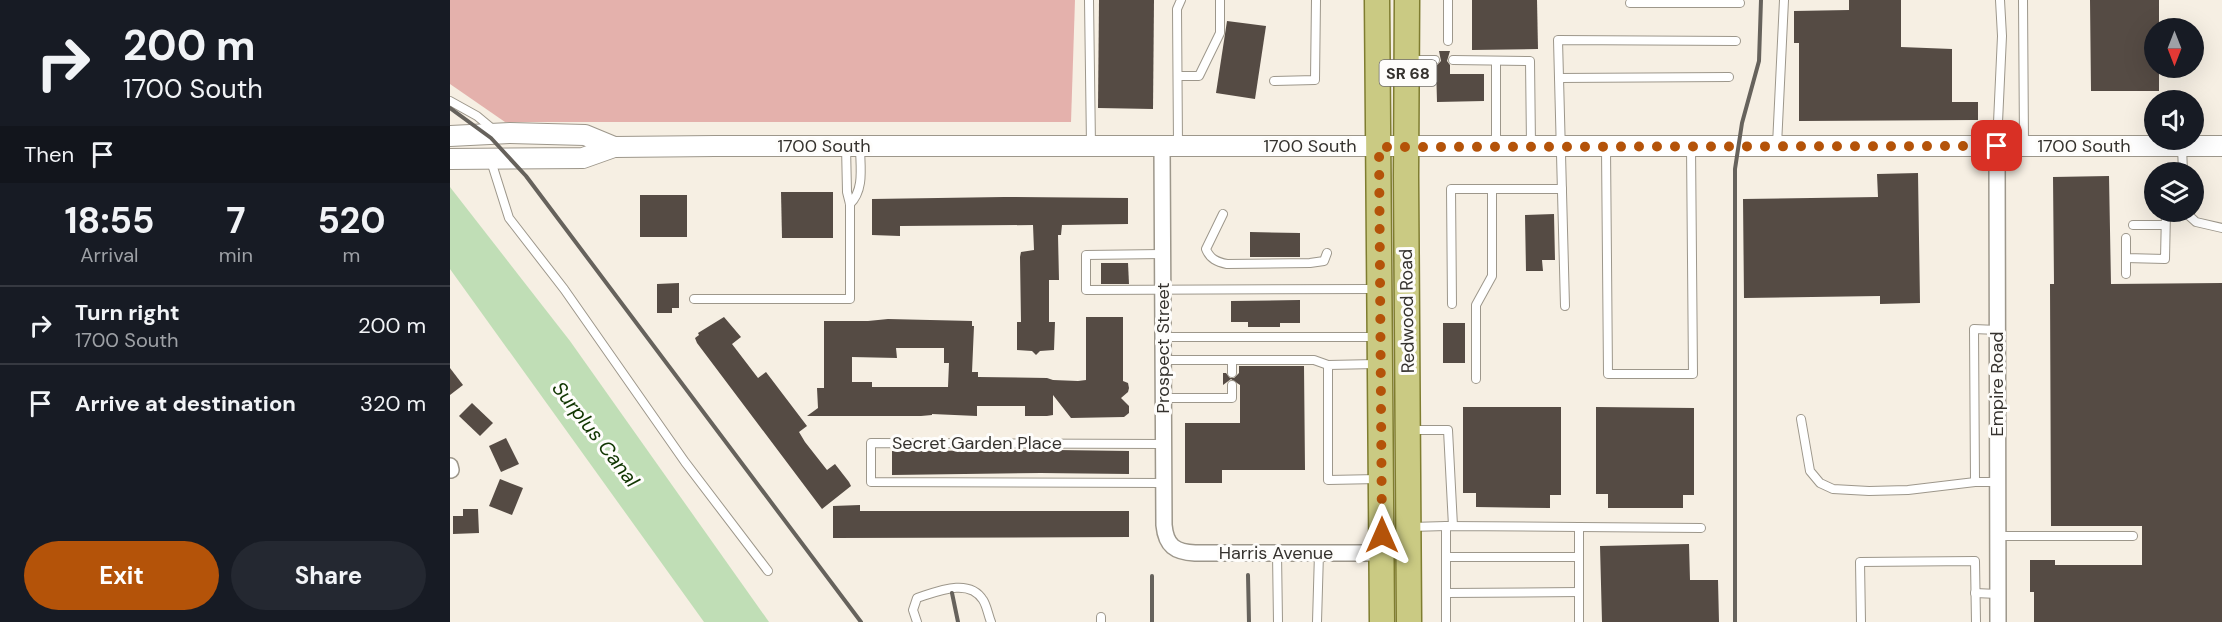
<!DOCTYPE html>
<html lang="en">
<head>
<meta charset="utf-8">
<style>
  body { margin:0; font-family:"DM Sans",sans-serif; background:#242831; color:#f1f3f6; height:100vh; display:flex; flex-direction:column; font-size:22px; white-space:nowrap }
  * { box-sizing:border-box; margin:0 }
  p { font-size:20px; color:#9ea1a6 }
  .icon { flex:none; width:33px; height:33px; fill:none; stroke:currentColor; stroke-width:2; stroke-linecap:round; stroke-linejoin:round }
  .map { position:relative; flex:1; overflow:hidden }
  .sheet { display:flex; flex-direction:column; background:#171b24; width:450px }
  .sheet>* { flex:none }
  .hud { background:#171b24; color:#f1f3f6; overflow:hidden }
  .needle { width:39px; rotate:180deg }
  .controls { position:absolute; left:1694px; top:18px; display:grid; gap:12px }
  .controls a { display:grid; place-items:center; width:60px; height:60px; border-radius:50%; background:#171b24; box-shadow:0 6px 24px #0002; font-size:30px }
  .pin { position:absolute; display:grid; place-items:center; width:51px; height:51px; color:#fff; margin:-26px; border-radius:12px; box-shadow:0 3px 9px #0006 }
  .me { position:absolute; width:66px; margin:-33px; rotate:0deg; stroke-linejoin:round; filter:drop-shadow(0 0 4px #0008) }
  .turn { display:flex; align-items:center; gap:21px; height:126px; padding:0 24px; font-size:27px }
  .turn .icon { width:78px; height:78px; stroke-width:2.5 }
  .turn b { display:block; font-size:42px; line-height:51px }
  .then { display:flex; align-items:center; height:57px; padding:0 24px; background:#0003; gap:12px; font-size:22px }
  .eta { display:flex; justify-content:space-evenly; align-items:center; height:102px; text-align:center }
  .eta b { font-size:36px; font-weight:700; line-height:42px }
  .button { display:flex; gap:12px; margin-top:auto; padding:12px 24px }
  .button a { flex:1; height:69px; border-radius:36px; background:#b45309; color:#fff; font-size:24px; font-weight:700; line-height:69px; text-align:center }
  .button a+a { background:#242831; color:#f1f3f6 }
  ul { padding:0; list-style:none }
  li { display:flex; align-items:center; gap:18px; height:78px; padding:0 24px; border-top:2px solid #363941 }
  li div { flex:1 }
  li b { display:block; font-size:22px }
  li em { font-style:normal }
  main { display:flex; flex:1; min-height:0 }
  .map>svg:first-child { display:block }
</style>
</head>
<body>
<main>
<section class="sheet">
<div class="hud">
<div class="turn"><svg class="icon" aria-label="right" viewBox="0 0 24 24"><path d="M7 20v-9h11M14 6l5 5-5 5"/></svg><div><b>200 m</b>1700 South</div></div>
<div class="then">Then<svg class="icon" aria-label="arrive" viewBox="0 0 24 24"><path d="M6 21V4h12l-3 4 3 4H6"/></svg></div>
</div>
<div class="eta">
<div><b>18:55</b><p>Arrival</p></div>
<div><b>7</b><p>min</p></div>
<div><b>520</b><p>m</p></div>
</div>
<ul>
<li><svg class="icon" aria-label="right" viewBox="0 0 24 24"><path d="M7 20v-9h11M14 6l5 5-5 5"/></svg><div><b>Turn right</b><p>1700 South</p></div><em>200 m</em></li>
<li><svg class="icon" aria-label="arrive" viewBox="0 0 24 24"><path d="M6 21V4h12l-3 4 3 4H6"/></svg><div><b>Arrive at destination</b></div><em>320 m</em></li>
</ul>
<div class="button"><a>Exit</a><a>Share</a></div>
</section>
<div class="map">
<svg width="1772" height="622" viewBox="0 0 1772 622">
  <rect width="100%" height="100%" fill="#f6efe3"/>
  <polygon fill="#e4b1ac" points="0,0 625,0 621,122 55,122 0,84"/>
  <polygon fill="#c0deb6" points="0,187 120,341 319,622 254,622 0,269"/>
  <g fill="#554b44" fill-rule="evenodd">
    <polygon points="649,0 704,0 703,109 648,108"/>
    <polygon points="1022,0 1087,0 1088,49 1022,50"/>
    <polygon points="1399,0 1451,0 1451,47 1502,49 1502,102 1528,102 1528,120 1349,121 1349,43 1344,43 1344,11 1399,10"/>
    <polygon points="1640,0 1709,0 1709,28 1704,28 1704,68 1709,68 1709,91 1641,91"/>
    <polygon points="777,21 816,26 805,99 766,93"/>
    <polygon points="989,51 1000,51 997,61 1000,65 1000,74 1034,74 1034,101 987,102 986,66 991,61"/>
    <polygon points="1468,173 1470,303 1430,304 1430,296 1294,298 1293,199 1428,197 1427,174"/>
    <polygon points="1659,176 1661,284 1772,283 1772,622 1584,622 1584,592 1580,592 1580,560 1605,560 1605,565 1692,565 1692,526 1601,526 1600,284 1604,284 1603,177"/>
    <polygon points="331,192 383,192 383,238 332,238"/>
    <rect x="190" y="195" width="47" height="42"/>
    <polygon points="554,197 678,198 678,224 612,225 611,235 608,235 609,280 599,280 599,322 605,322 604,350 590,351 586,355 582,351 567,350 567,322 571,322 570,257 571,252 584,250 583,225 450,226 450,236 422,235 422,199"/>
    <polygon points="1104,214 1105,260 1092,260 1093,271 1076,271 1075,215"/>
    <polygon points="800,232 850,233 850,257 800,257"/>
    <polygon points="651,263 678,263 679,284 651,284"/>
    <polygon points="229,283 229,308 222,308 222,313 207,313 207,284"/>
    <polygon points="850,300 850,323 830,323 830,327 798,327 798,322 781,322 781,301"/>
    <polygon points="274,317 291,337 282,344 308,378 316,372 357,426 349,432 355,442 377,470 385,464 399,482 401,486 372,509 247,343 245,338 249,335 248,333"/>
    <path d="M636,317H673V381L678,383L679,388L678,392L671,398L679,406V413L674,417L621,418L603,395V415L597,416H575V406H527V416L482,414V415L471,416H357L368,408L367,388H374V321H418L438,319L522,321V326H524L522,372H528V377L597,378L603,380L628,381L636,380ZM446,348H494V363H499L498,387H422V382H402V357L447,358Z"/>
    <rect x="993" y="323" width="22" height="40"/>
    <polygon points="789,366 854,366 855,470 772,470 772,483 735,483 735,423 790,423 790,385 781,379 773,385 773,373 776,373 780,378 784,378 789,373"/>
    <polygon points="0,368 13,385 0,395"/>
    <polygon points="22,403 43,423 30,436 9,416"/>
    <polygon points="1013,407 1111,407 1111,495 1100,495 1100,508 1026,507 1026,493 1013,493"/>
    <polygon points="1146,407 1244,408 1244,495 1233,495 1233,508 1158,508 1158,494 1146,494"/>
    <polygon points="56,438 69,464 51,472 39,446"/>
    <polygon points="607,450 679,451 679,474 591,473 442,475 442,451"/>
    <polygon points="50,479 73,488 62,515 39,506"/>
    <polygon points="410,505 410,511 679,511 679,537 383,538 383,506"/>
    <polygon points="13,509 28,509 29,533 3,534 3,516 13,516"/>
    <polygon points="1239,544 1240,580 1268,580 1269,622 1152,622 1150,546"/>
  </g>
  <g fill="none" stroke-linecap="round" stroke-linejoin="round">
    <defs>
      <g id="service">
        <polyline points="639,0 641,145"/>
        <polyline points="1573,0 1574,144"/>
        <polyline points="1180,3 1290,3"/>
        <polyline points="998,41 998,0"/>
        <polyline points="959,60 985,60"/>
        <polyline points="1003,60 1080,61 1081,145"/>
        <polyline points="1046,61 1046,145"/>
        <polyline points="728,76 749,76 770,33 770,0"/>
        <polyline points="1109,78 1279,77"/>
        <polyline points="824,81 865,80 866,0"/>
        <polyline points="0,101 27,116 45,131"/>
        <polyline points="1547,144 1552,36 1550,0"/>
        <polyline points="728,145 727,9 731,0"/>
        <polyline points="1327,145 1334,0"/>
        <polyline points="1732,147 1733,172"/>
        <polyline points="1156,148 1158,374 1243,374 1241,146"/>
        <polyline points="41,161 59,218 114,289 235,462 318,571"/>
        <path d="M400,204C415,189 410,166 410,146"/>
        <polyline points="1735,212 1746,222 1772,228"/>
        <path d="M773,214L756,249C760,259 767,262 777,264L860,263L874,261L877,253"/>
        <polyline points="1683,225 1715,225"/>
        <polyline points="1676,238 1676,258 1715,259 1716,212 1735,212"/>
        <polyline points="712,254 636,255 636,290 926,289"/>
        <polyline points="1676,274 1676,258"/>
        <polyline points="244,299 400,299 400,204 397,192 396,146"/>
        <polyline points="1002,304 1001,189 1112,189"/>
        <polyline points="1115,306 1108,40 1286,41"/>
        <polyline points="1547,330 1524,329 1525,482 1548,482"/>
        <polyline points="713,337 927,337"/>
        <polyline points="713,360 864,360 878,365"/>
        <polyline points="782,360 782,373"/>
        <polyline points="926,364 878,365 878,480 928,479"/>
        <polyline points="1026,379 1026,305 1042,276 1042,189"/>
        <polyline points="713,398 782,398 782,385"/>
        <polyline points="1351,419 1360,471 1370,483 1383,489 1419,491 1458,490 1525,482"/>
        <polyline points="960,430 998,430 1003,526"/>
        <polyline points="714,444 421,443 421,482 714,483"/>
        <polyline points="961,527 996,526"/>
        <polyline points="1129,527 1251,528"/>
        <polyline points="1548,536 1683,536"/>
        <polyline points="827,553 828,622"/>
        <polyline points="996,557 1129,557"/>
        <polyline points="996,593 1129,592"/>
        <polyline points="1525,593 1548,594"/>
        <polyline points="651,617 651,622"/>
        <path d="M467,622L463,610L467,598C486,592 519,577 533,600C537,606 538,615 541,622"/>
        <polyline points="867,622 869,553"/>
        <polyline points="996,622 996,526 1129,527 1129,622"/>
        <polyline points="1411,622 1410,562 1525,561 1526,622"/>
      </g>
      <g id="minor">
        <polyline points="1547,146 1548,622"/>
        <path d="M712,147L714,525C716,546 725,552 745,553H932"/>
        <polyline points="0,466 1,470"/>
      </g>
      <g id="tertiary">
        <polyline points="0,136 60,133 135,135 164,147"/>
        <polyline points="0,159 133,158 164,147 265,146 1772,146"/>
      </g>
      <g id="primary">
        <polyline points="927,0 932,622"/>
        <polyline points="957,0 956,176 959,622"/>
      </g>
    </defs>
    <use href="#service" stroke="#9d978b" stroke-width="10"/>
    <use href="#minor" stroke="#9d978b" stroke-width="18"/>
    <use href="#tertiary" stroke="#9d978b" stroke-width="22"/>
    <use href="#primary" stroke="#7f7d30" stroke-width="27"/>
    <use href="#service" stroke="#fff" stroke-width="8"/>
    <use href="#minor" stroke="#fff" stroke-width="15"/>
    <use href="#tertiary" stroke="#fff" stroke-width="20"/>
    <use href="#primary" stroke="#caca83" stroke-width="24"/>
    <g stroke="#66625c" stroke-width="4">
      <polyline points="0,108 41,138 76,176 411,622"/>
      <polyline points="798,575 799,622"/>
      <polyline points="502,593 508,622"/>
      <polyline points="702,622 702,576"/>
      <polyline points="1285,622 1285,169 1292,123 1309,61 1311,0"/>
    </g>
  </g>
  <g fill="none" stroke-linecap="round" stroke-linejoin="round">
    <polyline stroke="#b45309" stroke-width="10" stroke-dasharray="0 18" points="932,535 929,147 1547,146"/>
  </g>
  <g text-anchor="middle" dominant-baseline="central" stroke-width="6" stroke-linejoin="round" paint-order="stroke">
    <rect fill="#fefdfb" stroke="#716f6c" stroke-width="1.5" x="929.5" y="60" width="57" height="26" rx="4.5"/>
    <g font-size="16" font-weight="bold" fill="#35322e">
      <text x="958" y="73">SR 68</text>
    </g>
    <g font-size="18" fill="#35322e" stroke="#fefdfb">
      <text x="374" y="146">1700 South</text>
      <text x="860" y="146">1700 South</text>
      <text x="1634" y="146">1700 South</text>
      <text transform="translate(957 311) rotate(-91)">Redwood Road</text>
      <text transform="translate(713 348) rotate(-90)">Prospect Street</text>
      <text transform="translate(1547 384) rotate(-90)">Empire Road</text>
      <text x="527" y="443">Secret Garden Place</text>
      <text x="826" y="553">Harris Avenue</text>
    </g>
    <g font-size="20" font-style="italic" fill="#103600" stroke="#fefdfb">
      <text transform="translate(146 434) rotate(52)">Surplus Canal</text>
    </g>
  </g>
</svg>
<div class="controls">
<a><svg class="needle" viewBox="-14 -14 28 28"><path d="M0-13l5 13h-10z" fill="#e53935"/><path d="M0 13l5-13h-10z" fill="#9ea1a6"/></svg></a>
<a><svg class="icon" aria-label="sound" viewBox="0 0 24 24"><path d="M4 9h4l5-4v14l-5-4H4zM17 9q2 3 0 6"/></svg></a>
<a><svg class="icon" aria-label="layers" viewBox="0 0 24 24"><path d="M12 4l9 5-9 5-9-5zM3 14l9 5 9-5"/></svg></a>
</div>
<div class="pin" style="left:1547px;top:146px;background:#d93025"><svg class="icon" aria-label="arrive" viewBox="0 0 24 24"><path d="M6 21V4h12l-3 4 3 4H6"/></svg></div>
<svg class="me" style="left:932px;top:535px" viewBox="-20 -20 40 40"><path d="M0-17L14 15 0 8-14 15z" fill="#b45309" stroke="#fff" stroke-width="4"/></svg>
</div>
</main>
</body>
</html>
